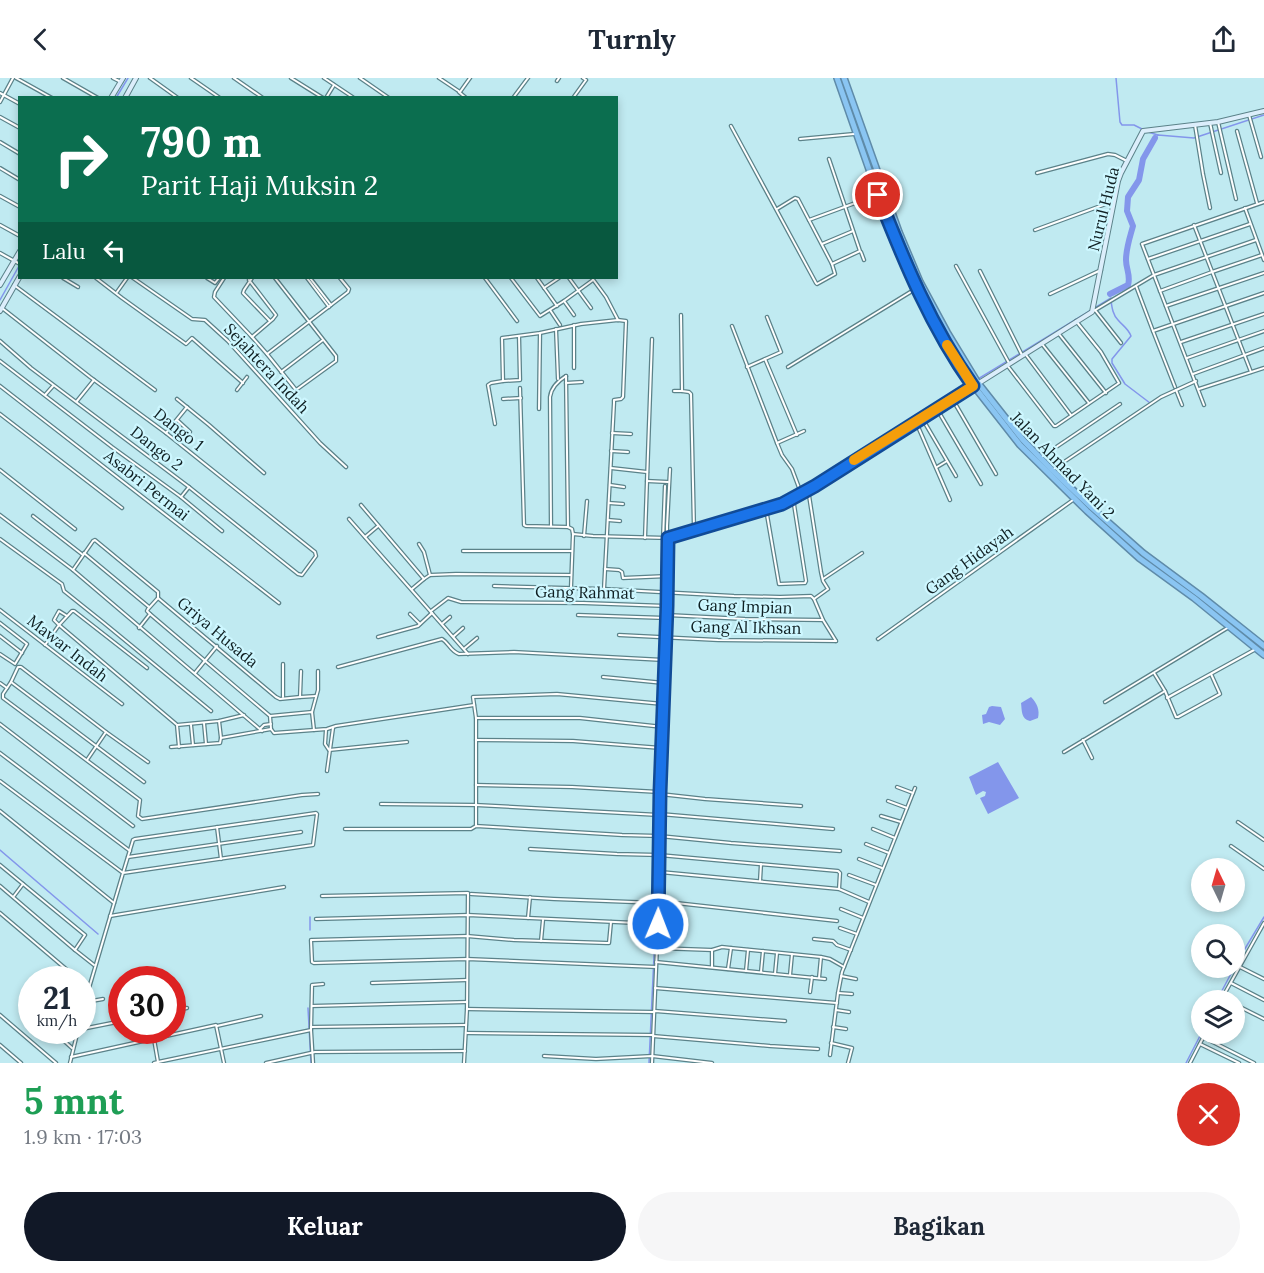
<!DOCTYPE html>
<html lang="id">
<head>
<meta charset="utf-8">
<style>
  body { margin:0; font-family:Lora,serif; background:#f6f6f7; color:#1f2937; height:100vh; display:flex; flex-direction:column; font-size:22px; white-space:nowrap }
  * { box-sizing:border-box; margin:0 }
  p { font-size:20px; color:#747a83 }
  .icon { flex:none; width:33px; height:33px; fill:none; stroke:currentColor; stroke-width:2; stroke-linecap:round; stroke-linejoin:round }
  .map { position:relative; height:985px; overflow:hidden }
  .details { display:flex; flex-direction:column; background:#fff; flex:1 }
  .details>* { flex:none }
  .banner { position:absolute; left:18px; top:18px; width:600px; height:183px; border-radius:0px; box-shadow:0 3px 9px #0003; background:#0b6e4f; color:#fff; overflow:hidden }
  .needle { width:39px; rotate:355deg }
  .buttons { position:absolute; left:1191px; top:780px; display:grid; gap:12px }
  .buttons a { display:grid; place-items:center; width:54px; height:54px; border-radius:50%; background:#fff; box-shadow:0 3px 9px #0003; font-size:30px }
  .speed { position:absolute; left:18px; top:888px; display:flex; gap:12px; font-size:30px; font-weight:700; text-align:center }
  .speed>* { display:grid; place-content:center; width:78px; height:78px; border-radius:50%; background:#fff; box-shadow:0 3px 9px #0003; line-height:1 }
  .speed small { font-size:15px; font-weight:400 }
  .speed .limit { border:9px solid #d22; background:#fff; color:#111 }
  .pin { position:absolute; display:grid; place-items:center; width:51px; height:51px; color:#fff; margin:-26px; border:3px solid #fff; border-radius:50%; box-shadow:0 2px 6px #0007 }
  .me { position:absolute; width:66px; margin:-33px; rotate:1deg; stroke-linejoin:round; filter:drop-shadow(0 0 4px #0008) }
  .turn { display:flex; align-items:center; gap:21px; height:126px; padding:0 24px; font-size:27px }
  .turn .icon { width:78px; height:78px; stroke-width:2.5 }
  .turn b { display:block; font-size:42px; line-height:51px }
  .then { display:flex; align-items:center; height:57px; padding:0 24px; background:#0003; gap:12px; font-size:22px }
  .round { display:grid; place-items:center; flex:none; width:63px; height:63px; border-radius:32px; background:#f6f6f7 }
  .overview { display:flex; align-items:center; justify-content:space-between; height:102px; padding:0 24px }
  h1 { font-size:36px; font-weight:700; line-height:45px; color:#1e9e55 }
  .cta { display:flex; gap:12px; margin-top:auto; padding:12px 24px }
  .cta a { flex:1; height:69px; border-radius:36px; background:#111827; color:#fff; font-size:24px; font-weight:700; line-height:69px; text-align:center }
  .cta a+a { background:#f6f6f7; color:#1f2937 }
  header { display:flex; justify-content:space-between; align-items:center; height:78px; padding:0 24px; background:#fff; font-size:27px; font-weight:700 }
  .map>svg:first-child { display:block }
</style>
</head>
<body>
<header><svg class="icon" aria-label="back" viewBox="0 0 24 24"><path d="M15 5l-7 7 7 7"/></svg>Turnly<svg class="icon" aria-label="share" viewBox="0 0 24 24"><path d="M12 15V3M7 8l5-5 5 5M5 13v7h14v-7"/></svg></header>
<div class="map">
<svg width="1264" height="985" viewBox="0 0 1264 985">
  <rect width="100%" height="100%" fill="#c0eaf1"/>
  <g fill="#8396eb">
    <path d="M1031,619C1037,625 1040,632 1038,640L1030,643C1021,641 1022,633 1021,625Z"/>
    <polygon points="992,628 1001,629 1005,641 1000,647 989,644 983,646 982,637 986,636 989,629"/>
    <polygon points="998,684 1019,720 988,736 980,720 985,718 986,714 983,713 976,717 969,699"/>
  </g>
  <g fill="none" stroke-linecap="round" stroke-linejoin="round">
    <g stroke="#8396eb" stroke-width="1.5">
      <polyline points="1116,0 1120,44 1122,47 1134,47 1144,52"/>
      <polyline points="116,20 128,0"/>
      <polyline points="1148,54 1158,57"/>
      <polyline points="1155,60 1158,57 1194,60 1264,37"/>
      <polyline points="0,222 19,188"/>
      <path d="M1111,223C1112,230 1113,237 1118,242C1123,248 1128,250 1131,258L1112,281V285L1125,306L1150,325"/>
      <polyline points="978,301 1111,220"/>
      <polyline points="667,457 778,425 786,421 969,307"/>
      <polyline points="662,558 666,461"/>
      <polyline points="661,581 662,561"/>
      <polyline points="660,624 661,584"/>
      <polyline points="659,647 660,628"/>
      <polyline points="659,668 659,650"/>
      <polyline points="658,712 659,672"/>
      <polyline points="657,735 658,715"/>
      <polyline points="0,772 98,856"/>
      <polyline points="310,852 310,839"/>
      <polyline points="1234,889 1264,839"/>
      <polyline points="1217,922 1234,890"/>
      <polyline points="308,930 311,985"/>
      <polyline points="649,985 654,878 657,760"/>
      <polyline points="1186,985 1202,954"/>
    </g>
    <path stroke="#8396eb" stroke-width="6" d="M1110,216L1128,207C1131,198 1126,191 1126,182C1126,170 1130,159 1133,148L1127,133L1128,119L1139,102L1143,81L1155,60"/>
    <defs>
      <g id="street">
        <polyline points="16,0 52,20"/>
        <polyline points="63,0 98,20"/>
        <polyline points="113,0 121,4"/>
        <polyline points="150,0 178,20"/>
        <polyline points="191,0 220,20"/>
        <polyline points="234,0 263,20"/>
        <polyline points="291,0 323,20"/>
        <polyline points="324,0 354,20"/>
        <polyline points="360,0 389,20"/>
        <polyline points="439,0 460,14 470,0"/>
        <polyline points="557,3 559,0"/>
        <polyline points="459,14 466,20"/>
        <polyline points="0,15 20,26"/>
        <polyline points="326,20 334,7"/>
        <polyline points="513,20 528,0"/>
        <polyline points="573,20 586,2 583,0"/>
        <polyline points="0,24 13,0"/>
        <polyline points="1249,37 1261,79"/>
        <polyline points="0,39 20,50"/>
        <polyline points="1218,44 1236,121"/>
        <polyline points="1210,45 1221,95"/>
        <polyline points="1195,47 1203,96 1210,130"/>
        <polyline points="731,48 816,205 817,206 835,196 832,186 798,121 795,120 777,131"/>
        <polyline points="1237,53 1257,125"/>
        <polyline points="800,61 854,56"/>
        <polyline points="0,64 20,76"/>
        <polyline points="829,81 860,173 832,186"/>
        <polyline points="0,90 20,102"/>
        <polyline points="1037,95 1108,76 1115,77 1127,83"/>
        <polyline points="0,118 20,129"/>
        <polyline points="1245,130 1264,182"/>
        <polyline points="809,142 877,117"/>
        <polyline points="0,147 20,158"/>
        <polyline points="1194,147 1251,294"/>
        <polyline points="1035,152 1114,123"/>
        <polyline points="822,166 853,153"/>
        <polyline points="861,174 864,182"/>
        <polyline points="0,175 20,186"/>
        <polyline points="1148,181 1250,146"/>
        <polyline points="956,188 1009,285"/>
        <polyline points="980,193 1022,277"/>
        <polyline points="63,200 78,209"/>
        <polyline points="96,200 122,220 186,266 192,260 243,305"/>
        <polyline points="133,200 192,241 205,242 228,263 320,365 346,389"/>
        <polyline points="207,200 215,205 219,200"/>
        <polyline points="224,200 215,214 214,219 252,259"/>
        <polyline points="252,200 244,212 243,215 270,243"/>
        <polyline points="307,200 329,229"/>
        <polyline points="310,200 331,227"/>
        <polyline points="485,200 517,243"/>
        <polyline points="511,200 540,238 564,223 593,202"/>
        <polyline points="537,200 557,228"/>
        <polyline points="569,200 591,230"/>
        <polyline points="592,200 606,219 618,242"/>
        <polyline points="249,202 276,237 273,241 252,259 267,276 348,214 349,211 340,200"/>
        <polyline points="14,207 155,312"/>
        <polyline points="1136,208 1153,253 1264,215"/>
        <polyline points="544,210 559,200"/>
        <polyline points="1160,213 1212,194 1262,177"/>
        <polyline points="117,214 127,200"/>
        <polyline points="1050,216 1101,192"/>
        <polyline points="564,223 574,237"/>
        <polyline points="1166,228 1264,195"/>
        <polyline points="550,232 560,247"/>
        <polyline points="1095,232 1121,265"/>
        <polyline points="1092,234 1154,197 1256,162"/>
        <polyline points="681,237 682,313 689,314 691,316 694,451"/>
        <polyline points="574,247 574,290"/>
        <polyline points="732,248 777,365 782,377 792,391 801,415"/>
        <polyline points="556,251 558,301"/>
        <polyline points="1153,253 1175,309"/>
        <polyline points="1059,256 1106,315"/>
        <polyline points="519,258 520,302 503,303 502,260 540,255 581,246 618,242 626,243 623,319 621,321 614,322 614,325 604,511"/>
        <polyline points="0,263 31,290 189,409 298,496 302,497 316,478 315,474 166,355 90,299 2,230"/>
        <polyline points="1181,264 1264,236"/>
        <polyline points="1042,266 1089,325"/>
        <polyline points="267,276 296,312 336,283 336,278 275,200"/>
        <polyline points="1026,277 1071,337"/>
        <polyline points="1187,280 1264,253"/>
        <polyline points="765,281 797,357"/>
        <polyline points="0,283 112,369 181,419 189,409"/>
        <polyline points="1007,287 1054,348 1056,348 1119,305 1101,274 1076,243"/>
        <polyline points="747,289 781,274 767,239"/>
        <polyline points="788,289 917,210"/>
        <polyline points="281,294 323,262"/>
        <polyline points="1193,296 1264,270"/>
        <polyline points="566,298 568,449"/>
        <polyline points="566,305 582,304"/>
        <polyline points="0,308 279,525"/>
        <polyline points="520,310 524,447 526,448 568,449 572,451 573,456"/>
        <polyline points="1199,311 1264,290"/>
        <polyline points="237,312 247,299"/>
        <polyline points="1176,312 1182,327"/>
        <polyline points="674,313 682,313"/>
        <polyline points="45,317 53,308"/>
        <polyline points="177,321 209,347 264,395"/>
        <polyline points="503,321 521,320"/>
        <polyline points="953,322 996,396"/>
        <polyline points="77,323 94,302"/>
        <polyline points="1204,327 1142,166 1264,124"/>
        <polyline points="539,331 540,255"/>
        <polyline points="937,331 981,406"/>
        <polyline points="0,336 122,430"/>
        <polyline points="922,340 956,398"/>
        <polyline points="177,342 190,354"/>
        <polyline points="916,344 950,422"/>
        <polyline points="495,346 488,307 491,305 503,303"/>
        <polyline points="166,355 187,329"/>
        <polyline points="612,355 631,356"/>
        <polyline points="777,365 804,353"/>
        <polyline points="611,373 628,374"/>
        <polyline points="1040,380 1120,326"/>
        <polyline points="937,389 947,383"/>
        <polyline points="611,390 647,394"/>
        <polyline points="0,392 75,451"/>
        <polyline points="1052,392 1161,319 1196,303"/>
        <polyline points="647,403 668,404"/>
        <polyline points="610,407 624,409"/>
        <polyline points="181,419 222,453"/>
        <polyline points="609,425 623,426"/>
        <polyline points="361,427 424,501 412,511"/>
        <polyline points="766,431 779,506 805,505 806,503 793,420"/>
        <polyline points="0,437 73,492 262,653"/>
        <polyline points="33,438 83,477"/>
        <polyline points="349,441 468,576"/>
        <polyline points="608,442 620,443"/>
        <path d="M551,448L550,319C551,310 558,303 566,298"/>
        <polyline points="584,458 587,423"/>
        <polyline points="365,459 378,448"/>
        <polyline points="645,460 652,261"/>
        <polyline points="0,461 62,506 64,513 104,545 211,633"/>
        <polyline points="663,461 665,408"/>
        <polyline points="419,466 424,474 430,497"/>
        <polyline points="463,473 572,473"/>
        <polyline points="84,475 149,529"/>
        <polyline points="605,491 619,492 622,494 623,500 668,498"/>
        <polyline points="73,492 93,463 95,462 158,514 158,520"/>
        <polyline points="424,501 430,497 456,496 571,497"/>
        <polyline points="823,501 862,475"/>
        <polyline points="494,508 604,511 734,518 780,519 811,518 814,521 828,511 823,503 821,494 808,411"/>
        <polyline points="571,509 573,456 593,458 668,460 782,426 815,408 973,308"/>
        <polyline points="814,521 823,542 836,563"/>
        <polyline points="0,532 122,626"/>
        <polyline points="431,533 448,520 461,524 583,525 667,528"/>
        <polyline points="150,536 270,638 271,651"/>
        <polyline points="410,536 420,546"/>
        <polyline points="578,537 666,540"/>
        <polyline points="667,537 745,541 823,542"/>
        <polyline points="67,538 59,533 54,542 59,547 72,533 74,533 147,590"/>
        <polyline points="0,545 27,566 15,586 0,576"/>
        <polyline points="443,545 450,539"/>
        <polyline points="139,550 150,536 147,533 148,531 158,520 276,619 280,621 300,619"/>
        <polyline points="619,557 718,562 836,563"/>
        <polyline points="0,558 22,575"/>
        <polyline points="454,558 463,550"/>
        <polyline points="378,559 418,548 432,535"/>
        <polyline points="878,561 1073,422"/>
        <polyline points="45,567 59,547 176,646"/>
        <polyline points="465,570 477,560"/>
        <polyline points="283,586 283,619"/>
        <path d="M338,589L442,561C449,565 450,573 459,576L514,574L664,582"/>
        <polyline points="301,593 300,619 316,618"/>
        <polyline points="195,595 217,568"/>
        <polyline points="1154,595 1165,613"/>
        <polyline points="603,599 664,605"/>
        <polyline points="11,604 144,704"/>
        <polyline points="0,605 7,610"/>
        <polyline points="1167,620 1254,572"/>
        <polyline points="1105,624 1229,549"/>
        <polyline points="312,634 318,612 318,593"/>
        <polyline points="270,638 312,634 314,652"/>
        <polyline points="476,640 580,640 663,649"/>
        <polyline points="219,643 221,660"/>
        <polyline points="204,645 206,666"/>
        <polyline points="0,646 133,748"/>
        <polyline points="191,647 193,667"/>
        <polyline points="260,651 264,647 271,646"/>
        <polyline points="326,652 325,666 329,672 407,664"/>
        <polyline points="476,662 573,663 661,670"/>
        <polyline points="1083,662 1092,680"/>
        <polyline points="171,669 220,665 221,660 271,651 274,655 327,651 336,648 474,627"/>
        <polyline points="179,669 177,647 219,643 244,637"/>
        <polyline points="1064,674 1165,613 1176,639 1178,639 1220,616 1211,596"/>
        <polyline points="0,675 130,773"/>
        <polyline points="87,682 106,654"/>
        <polyline points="148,684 106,654 21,589 18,589 11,604 3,616 3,620 140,722 138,738 142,741 302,717 318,716"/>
        <polyline points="327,693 333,650"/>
        <polyline points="0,703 123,795 133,762 135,761 316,735 317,736 313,767 123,795 89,910 82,935"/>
        <polyline points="476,707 572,709 659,714"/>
        <polyline points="897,709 913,715"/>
        <polyline points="660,716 705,721 801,728"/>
        <polyline points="888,723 907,730"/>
        <polyline points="381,726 476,727 659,737"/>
        <polyline points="0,733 114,825"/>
        <polyline points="660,736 833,751"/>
        <polyline points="881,738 901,744"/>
        <polyline points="1238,744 1264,762"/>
        <polyline points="476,747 476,640 473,619 557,616 663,626"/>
        <polyline points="217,749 221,781"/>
        <polyline points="345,751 471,751 476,748 622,757 659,758 731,765 840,773"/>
        <polyline points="873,751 895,760"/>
        <polyline points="866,766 889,775"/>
        <polyline points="1231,768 1264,791"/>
        <polyline points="530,771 617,776 659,777 838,793 840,795 839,811"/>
        <polyline points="128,779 301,754"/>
        <polyline points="859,781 882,790"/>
        <polyline points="0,787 85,857 75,872"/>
        <polyline points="660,794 839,811 869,824"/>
        <polyline points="849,797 876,807"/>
        <polyline points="760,803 761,786"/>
        <polyline points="0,808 75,872 94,887"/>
        <polyline points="471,816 554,821 658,825"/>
        <polyline points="14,818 23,806"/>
        <polyline points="322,818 468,815 467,931 464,985"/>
        <polyline points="658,823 837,843"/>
        <polyline points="841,831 863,840"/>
        <polyline points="0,835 79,902"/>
        <polyline points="110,838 284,809"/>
        <polyline points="528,840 530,819"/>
        <polyline points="316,841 468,837 658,846"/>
        <polyline points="611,844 609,865 607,865 514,862 467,858 312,862 311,862 312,884 314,885 467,881 656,889"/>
        <polyline points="840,850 857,856"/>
        <polyline points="814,861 833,863 837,867 851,872"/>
        <polyline points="541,863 543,842"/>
        <polyline points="656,870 712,872 722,869 731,870 821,879 830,881 844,889"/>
        <polyline points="656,884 825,901"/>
        <polyline points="712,889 712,872"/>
        <polyline points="1240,889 1264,901"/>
        <polyline points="728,891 731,870"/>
        <polyline points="746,893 748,872"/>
        <polyline points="761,894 763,873"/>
        <polyline points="775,896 777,875"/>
        <polyline points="790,897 792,876"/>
        <polyline points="841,898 856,901"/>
        <polyline points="819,900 821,879"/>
        <polyline points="82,905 89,910"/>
        <polyline points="372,905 467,902"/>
        <polyline points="1231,905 1264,922"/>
        <polyline points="655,910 837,925"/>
        <polyline points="810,914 812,899"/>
        <polyline points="838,915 852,916"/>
        <polyline points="1223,919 1229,922"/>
        <polyline points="1221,922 1264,845"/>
        <polyline points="86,924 103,921"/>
        <polyline points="22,926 32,935"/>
        <polyline points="1234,926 1264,941"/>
        <polyline points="312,928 467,924"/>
        <polyline points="467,931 653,934 655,933 785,943"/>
        <polyline points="836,932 849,934"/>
        <polyline points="172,933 187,930"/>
        <polyline points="0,937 56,985"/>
        <polyline points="217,948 261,938"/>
        <polyline points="311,949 466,947"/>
        <polyline points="833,949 846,951"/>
        <polyline points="82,951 122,943"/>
        <polyline points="52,952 72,970"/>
        <polyline points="69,952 76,959"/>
        <polyline points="311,952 313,985"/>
        <polyline points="467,955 653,957"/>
        <polyline points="653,958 770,968 818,971"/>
        <polyline points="1203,959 1254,985"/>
        <polyline points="831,965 852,970 848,985"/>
        <polyline points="1200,966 1239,985"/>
        <polyline points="0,967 21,985"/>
        <polyline points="830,977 838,915 842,894 915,710"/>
        <polyline points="544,978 596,981 652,978 712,985"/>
        <polyline points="71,979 216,947 224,985"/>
        <polyline points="158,984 311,952 312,907 323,906"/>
        <polyline points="70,985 78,952"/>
        <polyline points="154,985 158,984 154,961"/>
        <polyline points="266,985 315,974 465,973"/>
        <polyline points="652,985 658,846 660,714 667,528 667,448 670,391"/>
        <polyline points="1190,985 1205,956"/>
      </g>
      <g id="secondary">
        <polyline points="111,20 123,0"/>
        <polyline points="125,20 136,0"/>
        <polyline points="0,207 20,173"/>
        <polyline points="0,233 20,198"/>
        <polyline points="979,305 1092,234 1118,103 1121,95 1143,53 1218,44 1264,33"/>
      </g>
      <g id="highway">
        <polyline points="837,0 878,117 915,206 942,259 973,307 1020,367 1087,433 1139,480 1194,520 1264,577"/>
        <polyline points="844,0 899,154 920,204 947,254 978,305 1023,362 1052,392 1091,429 1143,475 1201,518 1264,568"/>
      </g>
    </defs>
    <use href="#street" stroke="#5b8289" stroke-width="4.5"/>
    <use href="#secondary" stroke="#5b8289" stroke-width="6"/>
    <use href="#highway" stroke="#5f8ba9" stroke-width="8"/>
    <use href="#street" stroke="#fff" stroke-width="2"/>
    <use href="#secondary" stroke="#dceefb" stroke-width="4"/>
    <use href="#highway" stroke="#8ac5f2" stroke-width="5"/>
  </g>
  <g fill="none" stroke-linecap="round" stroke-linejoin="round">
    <defs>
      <path id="route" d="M658,846L660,714L667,528L668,460L782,426L815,408L973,308C931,249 904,183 878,117"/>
    </defs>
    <use href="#route" stroke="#114b97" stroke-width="15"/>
    <use href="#route" stroke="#1a73e8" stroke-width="10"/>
    <polyline stroke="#f59e0b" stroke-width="10" points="854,382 973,308 947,267"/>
  </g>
  <g text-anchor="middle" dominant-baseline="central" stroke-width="4.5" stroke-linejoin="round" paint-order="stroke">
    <g font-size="16" fill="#0f1f22" stroke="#cdf7ff">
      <text transform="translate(1103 131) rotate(-76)">Nurul Huda</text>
      <text transform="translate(267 290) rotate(47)">Sejahtera Indah</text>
      <text transform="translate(179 351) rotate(38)">Dango 1</text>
      <text transform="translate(157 370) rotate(38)">Dango 2</text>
      <text transform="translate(1063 387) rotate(46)">Jalan Ahmad Yani 2</text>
      <text transform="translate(147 407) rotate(38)">Asabri Permai</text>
      <text transform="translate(969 482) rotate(-36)">Gang Hidayah</text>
      <text transform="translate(585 514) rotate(1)">Gang Rahmat</text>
      <text transform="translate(745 528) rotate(2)">Gang Impian</text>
      <text transform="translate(746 549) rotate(1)">Gang Al Ikhsan</text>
      <text transform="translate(218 554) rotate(40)">Griya Husada</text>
      <text transform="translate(68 570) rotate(38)">Mawar Indah</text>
    </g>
  </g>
</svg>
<div class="buttons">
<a><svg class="needle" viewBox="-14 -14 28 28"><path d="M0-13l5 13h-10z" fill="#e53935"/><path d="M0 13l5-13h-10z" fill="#747a83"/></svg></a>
<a><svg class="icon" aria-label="search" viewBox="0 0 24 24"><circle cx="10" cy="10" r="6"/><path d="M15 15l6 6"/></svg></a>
<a><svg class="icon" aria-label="layers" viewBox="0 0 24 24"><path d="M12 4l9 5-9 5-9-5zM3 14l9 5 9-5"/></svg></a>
</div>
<div class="speed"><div>21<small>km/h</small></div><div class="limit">30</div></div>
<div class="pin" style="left:878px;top:117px;background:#d93025"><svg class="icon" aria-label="arrive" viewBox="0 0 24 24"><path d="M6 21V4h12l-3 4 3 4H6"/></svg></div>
<svg class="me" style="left:658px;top:846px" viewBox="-20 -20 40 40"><circle r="17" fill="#1a73e8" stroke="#fff" stroke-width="3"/><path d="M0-11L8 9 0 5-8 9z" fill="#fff"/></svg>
<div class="banner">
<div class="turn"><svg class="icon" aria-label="right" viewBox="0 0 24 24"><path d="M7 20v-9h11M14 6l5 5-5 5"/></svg><div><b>790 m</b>Parit Haji Muksin 2</div></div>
<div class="then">Lalu<svg class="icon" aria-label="left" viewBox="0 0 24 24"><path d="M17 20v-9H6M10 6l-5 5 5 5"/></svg></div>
</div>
</div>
<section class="details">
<div class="overview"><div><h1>5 mnt</h1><p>1.9 km · 17:03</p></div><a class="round" style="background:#d93025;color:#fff"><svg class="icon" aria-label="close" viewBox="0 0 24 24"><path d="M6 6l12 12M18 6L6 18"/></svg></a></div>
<div class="cta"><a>Keluar</a><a>Bagikan</a></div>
</section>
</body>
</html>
